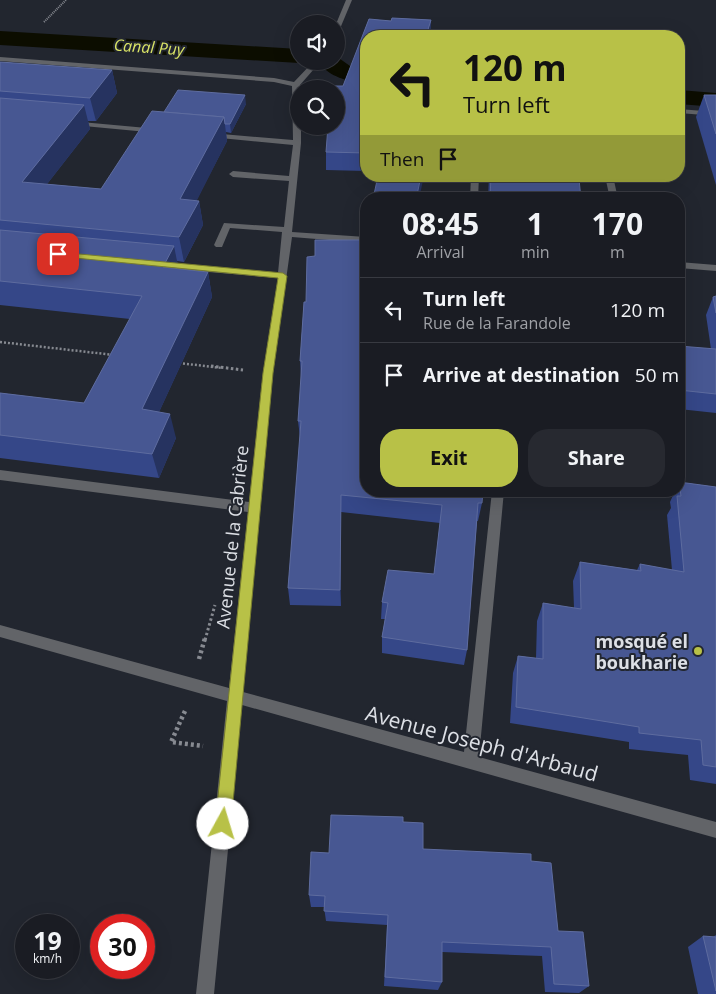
<!DOCTYPE html>
<html lang="en">
<head>
<meta charset="utf-8">
<style>
  body { margin:0; font-family:"Open Sans",sans-serif; background:#272930; color:#f1f3f6; height:100vh; display:flex; flex-direction:column; font-size:19px; white-space:nowrap }
  * { box-sizing:border-box; margin:0 }
  p { font-size:16px; color:#9fa1a6 }
  .icon { flex:none; width:28px; height:28px; fill:none; stroke:currentColor; stroke-width:2; stroke-linecap:round; stroke-linejoin:round }
  .map { position:relative; flex:1; overflow:hidden }
  .sheet { position:absolute; left:360px; top:192px; width:325px; height:305px; display:flex; flex-direction:column; background:#1a1c23; border-radius:20px; box-shadow:0 5px 20px #0002,0 0 0 1px #383a41 }
  .sheet>* { flex:none }
  .guide { position:absolute; left:360px; top:30px; width:325px; height:152px; border-radius:20px; box-shadow:0 5px 20px #0002,0 0 0 1px #383a41; background:#b8c147; color:#111; overflow:hidden }
  .tools { position:absolute; left:290px; top:15px; display:grid; gap:10px }
  .tools a { display:grid; place-items:center; width:55px; height:55px; border-radius:50%; background:#1a1c23; box-shadow:0 5px 20px #0002,0 0 0 1px #383a41; font-size:25px }
  .speed { position:absolute; left:15px; top:914px; display:flex; gap:10px; font-size:25px; font-weight:700; text-align:center }
  .speed>* { display:grid; place-content:center; width:65px; height:65px; border-radius:50%; background:#1a1c23; box-shadow:0 5px 20px #0002,0 0 0 1px #383a41; line-height:1 }
  .speed small { font-size:12px; font-weight:400 }
  .speed .limit { border:8px solid #d22; background:#fff; color:#111 }
  .pin { position:absolute; display:grid; place-items:center; width:42px; height:42px; color:#fff; margin:-21px; border-radius:10px; box-shadow:0 2px 8px #0006 }
  .me { position:absolute; width:55px; margin:-28px; rotate:6deg; stroke-linejoin:round; filter:drop-shadow(0 0 4px #0008) }
  .turn { display:flex; align-items:center; gap:18px; height:105px; padding:0 20px; font-size:22px }
  .turn .icon { width:65px; height:65px; stroke-width:2.5 }
  .turn b { display:block; font-size:35px; line-height:42px }
  .then { display:flex; align-items:center; height:48px; padding:0 20px; background:#0003; gap:10px; font-size:19px }
  .eta { display:flex; justify-content:space-evenly; align-items:center; height:85px; text-align:center }
  .eta b { font-size:30px; font-weight:700; line-height:35px }
  .action { display:flex; gap:10px; margin-top:auto; padding:10px 20px }
  .action a { flex:1; height:58px; border-radius:20px; background:#b8c147; color:#111; font-size:20px; font-weight:700; line-height:58px; text-align:center }
  .action a+a { background:#272930; color:#f1f3f6 }
  ul { padding:0; list-style:none }
  li { display:flex; align-items:center; gap:15px; height:65px; padding:0 20px; border-top:1px solid #383a41 }
  li div { flex:1 }
  li b { display:block; font-size:19px }
  li em { font-style:normal }
  .map>svg:first-child { display:block }
</style>
</head>
<body>
<div class="map">
<svg width="716" height="994" viewBox="0 0 716 994">
  <rect width="100%" height="100%" fill="#22262f"/>
  <g fill="none" stroke-linecap="round" stroke-linejoin="round">
    <g fill="#0c0d00" fill-rule="evenodd">
      <polygon points="0,31 299,49 299,61 305,61 299,63 0,45"/>
      <path d="M336,56L350,66L366,69V83C348,81 329,78 318,61H336Z"/>
      <polygon points="679,90 716,93 716,107 679,104"/>
    </g>
    <polyline stroke="#878a91" stroke-width="2" stroke-dasharray="1 1" stroke-linecap="butt" points="44,22 66,0"/>
    <g stroke="#878a91" stroke-width="2.5" stroke-dasharray="2 2" stroke-linecap="butt">
      <polyline points="0,342 114,355"/>
      <polyline points="179,363 222,368"/>
    </g>
    <g stroke="#878a91" stroke-width="3" stroke-dasharray="2.5 2.5" stroke-linecap="butt">
      <polyline points="211,366 243,370"/>
      <polyline points="205,640 215,605"/>
    </g>
    <g stroke="#878a91" stroke-width="4.5" stroke-dasharray="3 3" stroke-linecap="butt">
      <polyline points="199,659 205,638"/>
      <polyline points="185,711 171,742 203,746"/>
    </g>
    <g fill="#626468" fill-rule="evenodd">
      <polygon points="346,0 352,0 339,31 336,33 336,24"/>
      <polygon points="0,57 274,78 294,82 314,61 321,61 300,85 299,126 301,126 301,143 292,232 366,237 366,243 292,237 273,373 243,692 464,752 492,491 504,491 479,757 716,822 716,838 242,705 214,994 196,994 227,701 0,637 0,625 229,688 248,512 0,480 0,470 249,502 263,373 278,278 161,268 156,265 161,262 278,273 282,232 230,228 222,247 216,247 214,245 224,223 284,227 289,181 233,177 229,174 233,171 289,176 293,145 210,137 206,135 210,133 293,140 292,86 274,82 0,61"/>
      <polygon points="679,109 716,112 716,116 679,113"/>
      <polygon points="70,121 158,129 162,131 158,133 73,125 70,125"/>
      <polygon points="471,176 479,176 478,199 470,199"/>
      <polygon points="605,176 613,176 618,199 610,199"/>
      <polygon points="679,262 716,265 716,271 679,268"/>
    </g>
  </g>
  <g fill="#354788">
    <polygon points="392,18 431,20 430,36 366,36 366,171 326,170 326,152 328,126 336,126 336,89 332,89 332,86 343,86 369,19 391,21"/>
    <polygon points="0,62 112,70 117,93 96,121 88,121 90,129 47,184 101,189 164,112 246,104 231,133 226,132 227,141 196,201 199,201 203,225 184,262 177,261 179,269 208,272 212,297 159,412 176,438 159,478 0,458 0,393 84,403 130,319 0,305"/>
    <polygon points="704,95 716,95 716,185 696,117"/>
    <polygon points="489,176 549,176 581,199 488,199"/>
    <polygon points="716,296 716,413 679,409 679,346 711,349 706,315 713,297"/>
    <polygon points="304,302 482,503 478,521 477,521 467,650 464,665 382,653 382,637 385,619 381,619 382,602 434,574 440,523 341,512 341,606 290,605 288,588 300,437 298,421 301,379 300,361"/>
    <polygon points="679,482 716,487 716,784 690,780 688,755 629,749 629,742 510,723 513,673 518,656 536,658 537,621 543,603 574,608 573,581 580,562 637,570 640,564 672,570 667,515 671,508 670,502 675,491 679,491"/>
    <polygon points="403,822 423,849 531,861 558,931 589,986 579,993 545,992 542,956 442,952 442,982 438,990 384,986 387,925 326,921 324,907 311,907 309,895 329,853"/>
    <polygon points="716,935 716,994 698,994 688,947 703,936 713,937"/>
  </g>
  <g fill="#263360">
    <polygon points="431,20 430,36 426,36"/>
    <polygon points="112,70 117,93 96,121 90,98"/>
    <polygon points="245,95 246,104 231,133 230,124"/>
    <polygon points="84,105 90,129 30,206 22,182"/>
    <polygon points="224,117 227,141 185,224 180,199"/>
    <polygon points="421,176 424,176 419,199 417,195"/>
    <polygon points="199,201 203,225 184,262 179,237"/>
    <polygon points="174,246 179,271 163,267"/>
    <polygon points="208,272 212,297 149,434 142,409"/>
    <polygon points="170,414 176,438 159,478 152,454"/>
    <polygon points="341,495 341,606 340,590"/>
  </g>
  <g fill="#475792" stroke="#5e6c9f">
    <polygon points="392,18 431,20 426,36 366,36 366,153 326,152 328,126 336,126 336,89 332,89 332,86 343,86 369,19 391,21"/>
    <polygon points="0,62 112,70 90,98 0,91"/>
    <polygon points="178,90 245,95 230,124 225,124 224,117 164,112"/>
    <polygon points="704,95 716,95 716,134"/>
    <polygon points="0,98 84,105 22,182 101,189 152,111 224,117 180,199 199,201 179,237 0,220"/>
    <polygon points="378,176 421,176 417,195 441,198 441,199 373,199"/>
    <polygon points="491,176 549,176 579,179 581,199 490,199"/>
    <polygon points="0,230 174,246 163,267 208,272 142,409 170,414 152,454 0,435 0,393 84,403 142,296 0,281"/>
    <polygon points="366,231 366,491 483,491 482,503 478,503 467,650 382,637 388,603 382,602 388,570 434,574 442,505 341,495 340,590 288,588 301,421 298,421 302,361 300,361 304,302 306,302 307,257 315,256 315,240 364,240"/>
    <polygon points="716,296 716,313 713,297"/>
    <polygon points="679,346 716,349 716,394 679,390"/>
    <polygon points="679,482 716,487 716,767 703,765 701,740 639,733 639,727 516,707 518,656 543,659 543,603 581,609 580,562 641,571 640,564 684,572 677,496 681,496"/>
    <polygon points="331,815 403,817 403,822 423,823 423,849 531,854 531,861 551,863 558,931 583,932 589,986 554,984 551,947 442,942 442,982 385,977 388,915 324,911 325,896 309,895 311,852 329,853"/>
    <polygon points="703,936 716,937 716,991"/>
  </g>
  <polygon fill="#b8c147" stroke="#787d2e" points="58,252 283,273 287,276 273,373 231,824 228,829 223,831 218,829 215,824 263,373 278,278 55,256 55,253"/>
  <circle fill="#b8c147" stroke="#22262f" stroke-width="2" cx="698" cy="651" r="5"/>
  <g text-anchor="middle" dominant-baseline="central" stroke-width="4" stroke-linejoin="round" paint-order="stroke">
    <g font-size="16" font-style="italic" fill="#dae466" stroke="#22262f">
      <text transform="translate(149 47) rotate(4)">Canal Puy</text>
    </g>
    <g font-size="18" fill="#dde0e6" stroke="#22262f">
      <text transform="translate(232 537) rotate(-84)">Avenue de la Cabrière</text>
    </g>
    <g font-size="18" font-weight="bold" fill="#dde0e6" stroke="#22262f" text-anchor="end">
      <text x="688" y="641">mosqué el<tspan x="688" dy="21">boukharie</tspan></text>
    </g>
    <g font-size="21" fill="#dde0e6" stroke="#22262f">
      <text transform="translate(482 743) rotate(15)">Avenue Joseph d'Arbaud</text>
    </g>
  </g>
</svg>
<div class="tools">
<a><svg class="icon" aria-label="sound" viewBox="0 0 24 24"><path d="M4 9h4l5-4v14l-5-4H4zM17 9q2 3 0 6"/></svg></a>
<a><svg class="icon" aria-label="search" viewBox="0 0 24 24"><circle cx="10" cy="10" r="6"/><path d="M15 15l6 6"/></svg></a>
</div>
<div class="speed"><div>19<small>km/h</small></div><div class="limit">30</div></div>
<div class="pin" style="left:58px;top:254px;background:#d93025"><svg class="icon" aria-label="arrive" viewBox="0 0 24 24"><path d="M6 21V4h12l-3 4 3 4H6"/></svg></div>
<svg class="me" style="left:223px;top:824px" viewBox="-20 -20 40 40"><circle r="19" fill="#fff"/><path d="M0-13L10 11 0 6-10 11z" fill="#b8c147"/></svg>
<div class="guide">
<div class="turn"><svg class="icon" aria-label="left" viewBox="0 0 24 24"><path d="M17 20v-9H6M10 6l-5 5 5 5"/></svg><div><b>120 m</b>Turn left</div></div>
<div class="then">Then<svg class="icon" aria-label="arrive" viewBox="0 0 24 24"><path d="M6 21V4h12l-3 4 3 4H6"/></svg></div>
</div>
<section class="sheet">
<div class="eta">
<div><b>08:45</b><p>Arrival</p></div>
<div><b>1</b><p>min</p></div>
<div><b>170</b><p>m</p></div>
</div>
<ul>
<li><svg class="icon" aria-label="left" viewBox="0 0 24 24"><path d="M17 20v-9H6M10 6l-5 5 5 5"/></svg><div><b>Turn left</b><p>Rue de la Farandole</p></div><em>120 m</em></li>
<li><svg class="icon" aria-label="arrive" viewBox="0 0 24 24"><path d="M6 21V4h12l-3 4 3 4H6"/></svg><div><b>Arrive at destination</b></div><em>50 m</em></li>
</ul>
<div class="action"><a>Exit</a><a>Share</a></div>
</section>
</div>
</body>
</html>
